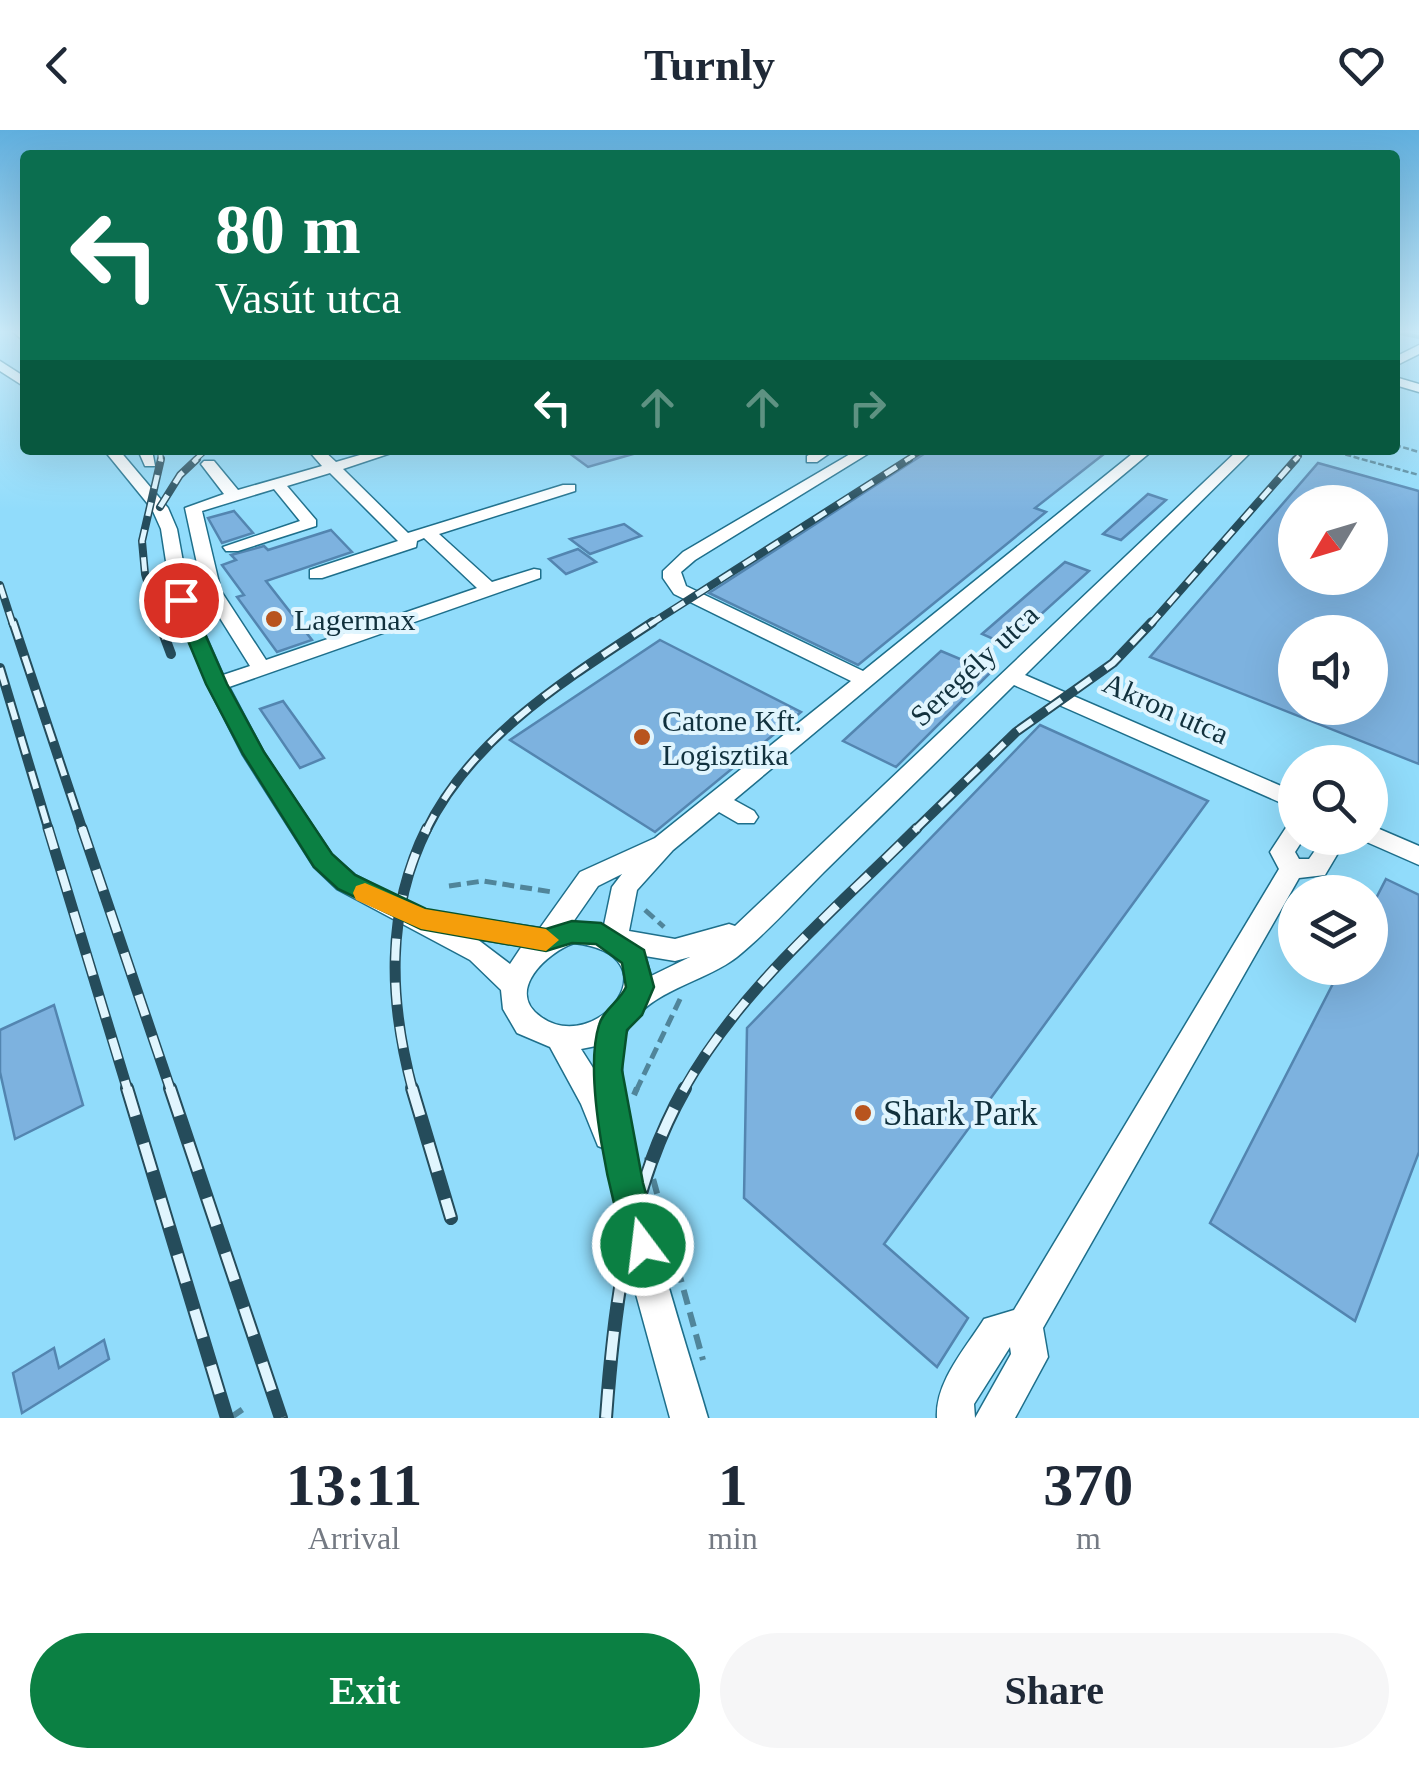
<!DOCTYPE html>
<html lang="en">
<head>
<meta charset="utf-8">
<style>
  body { margin:0; font-family:Georgia,serif; background:#f6f6f7; color:#1f2937; height:100vh; display:flex; flex-direction:column; font-size:38px; white-space:nowrap }
  * { box-sizing:border-box; margin:0 }
  p { font-size:32px; color:#747a83 }
  .icon { flex:none; width:55px; height:55px; fill:none; stroke:currentColor; stroke-width:2; stroke-linecap:round; stroke-linejoin:round }
  .map { position:relative; height:1288px; overflow:hidden }
  .drawer { display:flex; flex-direction:column; background:#fff; flex:1 }
  .drawer>* { flex:none }
  .banner { position:absolute; left:20px; top:20px; width:1380px; height:305px; border-radius:10px; box-shadow:0 10px 40px #0002; background:#0b6e4f; color:#fff; overflow:hidden }
  .needle { width:65px; rotate:232deg }
  .controls { position:absolute; left:1278px; top:355px; display:grid; gap:20px }
  .controls a { display:grid; place-items:center; width:110px; height:110px; border-radius:50%; background:#fff; box-shadow:0 10px 40px #0002; font-size:50px }
  .pin { position:absolute; display:grid; place-items:center; width:85px; height:85px; color:#fff; margin:-42px; border:5px solid #fff; border-radius:50%; box-shadow:0 2px 10px #0007 }
  .me { position:absolute; width:110px; margin:-55px; rotate:345deg; stroke-linejoin:round; filter:drop-shadow(0 0 8px #0008) }
  .turn { display:flex; align-items:center; gap:35px; height:210px; padding:0 30px; font-size:45px }
  .turn .icon { width:130px; height:130px; stroke-width:2.5 }
  .turn b { display:block; font-size:70px; line-height:85px }
  .lanes { display:flex; align-items:center; height:95px; padding:0 30px; background:#0003; justify-content:center; gap:50px; direction:ltr }
  .lanes .off { opacity:.35 }
  .eta { display:flex; justify-content:space-evenly; align-items:center; height:170px; text-align:center }
  .eta b { font-size:60px; font-weight:700; line-height:70px }
  .cta { display:flex; gap:20px; margin-top:auto; padding:20px 30px }
  .cta a { flex:1; height:115px; border-radius:60px; background:#0b8043; color:#fff; font-size:40px; font-weight:700; line-height:115px; text-align:center }
  .cta a+a { background:#f6f6f7; color:#1f2937 }
  header { display:flex; justify-content:space-between; align-items:center; height:130px; padding:0 30px; background:#fff; font-size:45px; font-weight:700 }
  .map>svg:first-child { display:block }
</style>
</head>
<body>
<header><svg class="icon" aria-label="back" viewBox="0 0 24 24"><path d="M15 5l-7 7 7 7"/></svg>Turnly<svg class="icon" aria-label="heart" viewBox="0 0 24 24"><path d="M12 20l-8-8c-3-5 5-10 8-4 3-6 11-1 8 4z"/></svg></header>
<div class="map">
<svg width="1419" height="1288" viewBox="0 0 1419 1288">
  <rect width="100%" height="100%" fill="#91dcfb"/>
  <g fill="none" stroke-linecap="round" stroke-linejoin="round">
    <polyline stroke="#2a84a2" stroke-width="4" points="1395,202 1419,207"/>
  </g>
  <g fill="#7db2df" stroke="#5385b0" stroke-width="2.5" fill-rule="evenodd">
    <polygon points="565,320 633,320 633,324 588,337"/>
    <polygon points="930,320 1109,320 1035,378 1046,382 858,535 709,463"/>
    <path d="M1318,333L1419,361V634L1150,527ZM1295,372H1370V448H1295ZM1295,502H1370V578H1295Z"/>
    <polygon points="1148,364 1166,370 1121,410 1103,404"/>
    <polygon points="234,381 253,403 222,413 208,388"/>
    <polygon points="624,394 641,406 590,424 570,409"/>
    <polygon points="331,400 352,422 266,451 312,510 277,522 237,467 244,465 222,435 236,430 231,425 264,416 268,420"/>
    <polygon points="578,419 596,432 566,444 549,429"/>
    <polygon points="1065,432 1089,441 1007,515 982,504"/>
    <polygon points="660,510 801,582 655,702 510,610"/>
    <polygon points="941,521 991,542 896,637 843,611"/>
    <polygon points="283,571 324,628 300,638 260,579"/>
    <polygon points="1040,595 1208,671 884,1114 968,1188 937,1237 744,1068 747,898"/>
    <polygon points="1386,749 1419,765 1419,1022 1355,1191 1210,1093 1341,838 1370,838 1370,780"/>
    <polygon points="54,875 83,975 15,1009 0,942 0,900"/>
    <polygon points="104,1210 109,1229 22,1283 13,1243 54,1218 59,1238"/>
  </g>
  <g fill="none" stroke-linecap="round" stroke-linejoin="round">
    <defs>
      <g id="minor">
        <polygon points="12,201 25,201 25,212"/>
        <polygon points="1419,215 1419,224 1395,236 1395,227"/>
        <polygon points="0,231 25,247 25,257 0,241"/>
        <polygon points="1395,247 1419,254 1419,262 1395,255"/>
        <path d="M104,320H119L168,378L177,399L190,470L223,545L250,536L203,461L185,378L224,364L201,334L204,331H214L238,360L322,336L308,320H323L336,332L377,320H400L343,339L408,403L563,355H575V361L439,404L492,452L534,439L540,440V448L229,557L264,623L332,725L355,745L425,781L540,798L580,742L655,708L851,551L674,464L663,448V441L683,422L857,320H874L695,430L681,442L686,456L863,541L1137,320H1153L734,670L754,681L758,687L754,693H738L719,682L673,720L637,760L629,801L675,809L729,794L735,796L1238,320H1253L1025,545L1295,662V679L1014,555C951,618 887,680 824,742C796,770 768,802 737,827C704,853 644,861 626,903C602,962 688,1218 708,1288H670L631,1146L603,1018L598,1016L581,974L550,917L517,903L503,879L501,860L470,830L337,759L314,737L243,625L207,554L172,470L161,399L152,379ZM330,343L398,411L310,440V448H322L416,417L417,411L424,408L477,458L266,530L221,461L202,381L274,359L300,391L223,417L226,421H238L316,396V390L287,356ZM622,744L612,757L604,795L573,792L598,756ZM477,809L522,816L510,834ZM574,813C678,825 597,927 541,887C504,861 548,822 574,813ZM645,826L675,831L690,827L651,846ZM596,916L595,941L581,919Z"/>
        <polygon points="138,320 152,320 155,336 145,336"/>
        <polygon points="817,320 834,320 817,332 807,332 807,326"/>
        <path d="M1295,693V708H1304L1295,722L1299,729H1309L1316,719L1309,708H1334L1341,718L1325,745L1299,748L1043,1198L1048,1227L1015,1288H975L1011,1224L1010,1217L974,1274L975,1288H937C935,1252 965,1219 984,1189L1014,1180L1279,739L1270,722L1287,696Z"/>
        <polygon points="1370,695 1419,716 1419,735 1362,710 1360,708 1370,708"/>
      </g>
    </defs>
    <use href="#minor" stroke="#1e6f8b" stroke-width="3"/>
    <g stroke="#50859a" stroke-width="2.5" stroke-dasharray="6 2.5" stroke-linecap="butt">
      <polyline points="1413,201 1419,202"/>
      <polyline points="1395,315 1419,322"/>
      <polyline points="1329,320 1419,345"/>
    </g>
    <g stroke="#50859a" stroke-width="5" stroke-dasharray="12 6" stroke-linecap="butt">
      <polyline points="449,756 483,751 552,762"/>
      <polyline points="645,780 664,797"/>
      <polyline points="636,961 682,865"/>
    </g>
    <g stroke="#50859a" stroke-width="6" stroke-dasharray="15 8" stroke-linecap="butt">
      <polyline points="634,965 637,958"/>
      <polyline points="647,1027 703,1230"/>
      <polyline points="230,1288 243,1279"/>
    </g>
    <use href="#minor" fill="#fff" fill-rule="evenodd"/>
    <defs>
      <g id="rail-far4">
        <polyline points="160,320 161,331"/>
        <polyline points="194,331 206,320"/>
        <polyline points="905,331 923,320"/>
        <polyline points="1294,331 1299,326"/>
      </g>
      <g id="rail-far3">
        <polyline points="160,377 180,345 197,329"/>
        <polyline points="0,455 13,495"/>
        <polyline points="160,495 145,444 142,411 161,329"/>
        <polyline points="649,495 909,329"/>
        <polyline points="1150,495 1296,329"/>
      </g>
      <g id="rail-far2">
        <polyline points="13,492 83,701"/>
        <polyline points="159,492 171,524"/>
        <polyline points="0,538 49,701"/>
        <path d="M426,701C472,606 568,548 653,492"/>
        <polyline points="914,701 1016,602 1113,533 1152,492"/>
      </g>
      <g id="rail-far1">
        <polyline points="48,698 128,961"/>
        <polyline points="82,698 171,961"/>
        <path d="M413,961C389,872 385,782 427,698"/>
        <path d="M683,961C742,856 833,782 917,698"/>
      </g>
      <g id="rail">
        <polyline points="127,958 227,1288"/>
        <polyline points="170,958 281,1288"/>
        <polyline points="412,958 451,1088"/>
        <path d="M606,1288C614,1176 628,1058 685,958"/>
      </g>
    </defs>
    <use href="#rail-far4" stroke="#254c5b" stroke-width="6"/>
    <use href="#rail-far3" stroke="#254c5b" stroke-width="8"/>
    <use href="#rail-far2" stroke="#254c5b" stroke-width="10"/>
    <use href="#rail-far1" stroke="#254c5b" stroke-width="11"/>
    <use href="#rail" stroke="#254c5b" stroke-width="14"/>
    <use href="#rail-far4" stroke="#e0f5fe" stroke-width="4" stroke-dasharray="11" stroke-linecap="butt"/>
    <use href="#rail-far3" stroke="#e0f5fe" stroke-width="5" stroke-dasharray="14" stroke-linecap="butt"/>
    <use href="#rail-far2" stroke="#e0f5fe" stroke-width="6" stroke-dasharray="18" stroke-linecap="butt"/>
    <use href="#rail-far1" stroke="#e0f5fe" stroke-width="8" stroke-dasharray="22" stroke-linecap="butt"/>
    <use href="#rail" stroke="#e0f5fe" stroke-width="10" stroke-dasharray="29" stroke-linecap="butt"/>
  </g>
  <linearGradient id="sky" x2="0" y2="1"><stop stop-color="#60afde"/><stop offset="0.53" stop-color="#ceeffd"/><stop offset="1" stop-color="#ceeffd" stop-opacity="0"/></linearGradient>
  <rect width="1419" height="381" fill="url(#sky)"/>
  <path fill="#0b8043" stroke="#07532c" stroke-width="2.5" d="M181,464L190,470L227,554L264,622L332,724L355,745L426,779L546,799L572,791L601,793L644,820L654,857L642,885L627,900L622,940L643,1053L660,1115L655,1127L643,1132L631,1127C610,1077 583,946 599,895C603,880 620,871 626,857L622,833L596,814L572,813L546,821L421,799L338,759L314,737L243,624L206,554L171,470Z"/>
  <polygon fill="#f59e0b" points="365,753 425,779 546,799 559,810 546,821 421,799 356,770 353,763 356,756"/>
  <g fill="#b8541e" stroke="#e0f5fe" stroke-width="4">
    <circle cx="274" cy="489" r="10"/>
    <circle cx="642" cy="607" r="10"/>
    <circle cx="863" cy="983" r="10"/>
  </g>
  <g text-anchor="middle" dominant-baseline="central" stroke-width="8" stroke-linejoin="round" paint-order="stroke">
    <g font-size="30" fill="#11313d" stroke="#e0f5fe" text-anchor="start">
      <text x="294" y="489">Lagermax</text>
      <text x="662" y="590">Catone Kft.<tspan x="662" dy="34">Logisztika</tspan></text>
    </g>
    <g font-size="30" fill="#11313d" stroke="#e0f5fe">
      <text transform="translate(974 535) rotate(-43)">Seregély utca</text>
      <text transform="translate(1166 578) rotate(24)">Akron utca</text>
    </g>
    <g font-size="35" fill="#11313d" stroke="#e0f5fe" text-anchor="start">
      <text x="883" y="983">Shark Park</text>
    </g>
  </g>
</svg>
<div class="controls">
<a><svg class="needle" viewBox="-14 -14 28 28"><path d="M0-13l5 13h-10z" fill="#e53935"/><path d="M0 13l5-13h-10z" fill="#747a83"/></svg></a>
<a><svg class="icon" aria-label="sound" viewBox="0 0 24 24"><path d="M4 9h4l5-4v14l-5-4H4zM17 9q2 3 0 6"/></svg></a>
<a><svg class="icon" aria-label="search" viewBox="0 0 24 24"><circle cx="10" cy="10" r="6"/><path d="M15 15l6 6"/></svg></a>
<a><svg class="icon" aria-label="layers" viewBox="0 0 24 24"><path d="M12 4l9 5-9 5-9-5zM3 14l9 5 9-5"/></svg></a>
</div>
<div class="pin" style="left:181px;top:470px;background:#d93025"><svg class="icon" aria-label="arrive" viewBox="0 0 24 24"><path d="M6 21V4h12l-3 4 3 4H6"/></svg></div>
<svg class="me" style="left:643px;top:1115px" viewBox="-20 -20 40 40"><circle r="17" fill="#0b8043" stroke="#fff" stroke-width="3"/><path d="M0-11L8 9 0 5-8 9z" fill="#fff"/></svg>
<div class="banner">
<div class="turn"><svg class="icon" aria-label="left" viewBox="0 0 24 24"><path d="M17 20v-9H6M10 6l-5 5 5 5"/></svg><div><b>80 m</b>Vasút utca</div></div>
<div class="lanes"><svg class="icon" aria-label="left" viewBox="0 0 24 24"><path d="M17 20v-9H6M10 6l-5 5 5 5"/></svg><svg class="icon off" aria-label="ahead" viewBox="0 0 24 24"><path d="M12 20V5M6 11l6-6 6 6"/></svg><svg class="icon off" aria-label="ahead" viewBox="0 0 24 24"><path d="M12 20V5M6 11l6-6 6 6"/></svg><svg class="icon off" aria-label="right" viewBox="0 0 24 24"><path d="M7 20v-9h11M14 6l5 5-5 5"/></svg></div>
</div>
</div>
<section class="drawer">
<div class="eta">
<div><b>13:11</b><p>Arrival</p></div>
<div><b>1</b><p>min</p></div>
<div><b>370</b><p>m</p></div>
</div>
<div class="cta"><a>Exit</a><a>Share</a></div>
</section>
</body>
</html>
